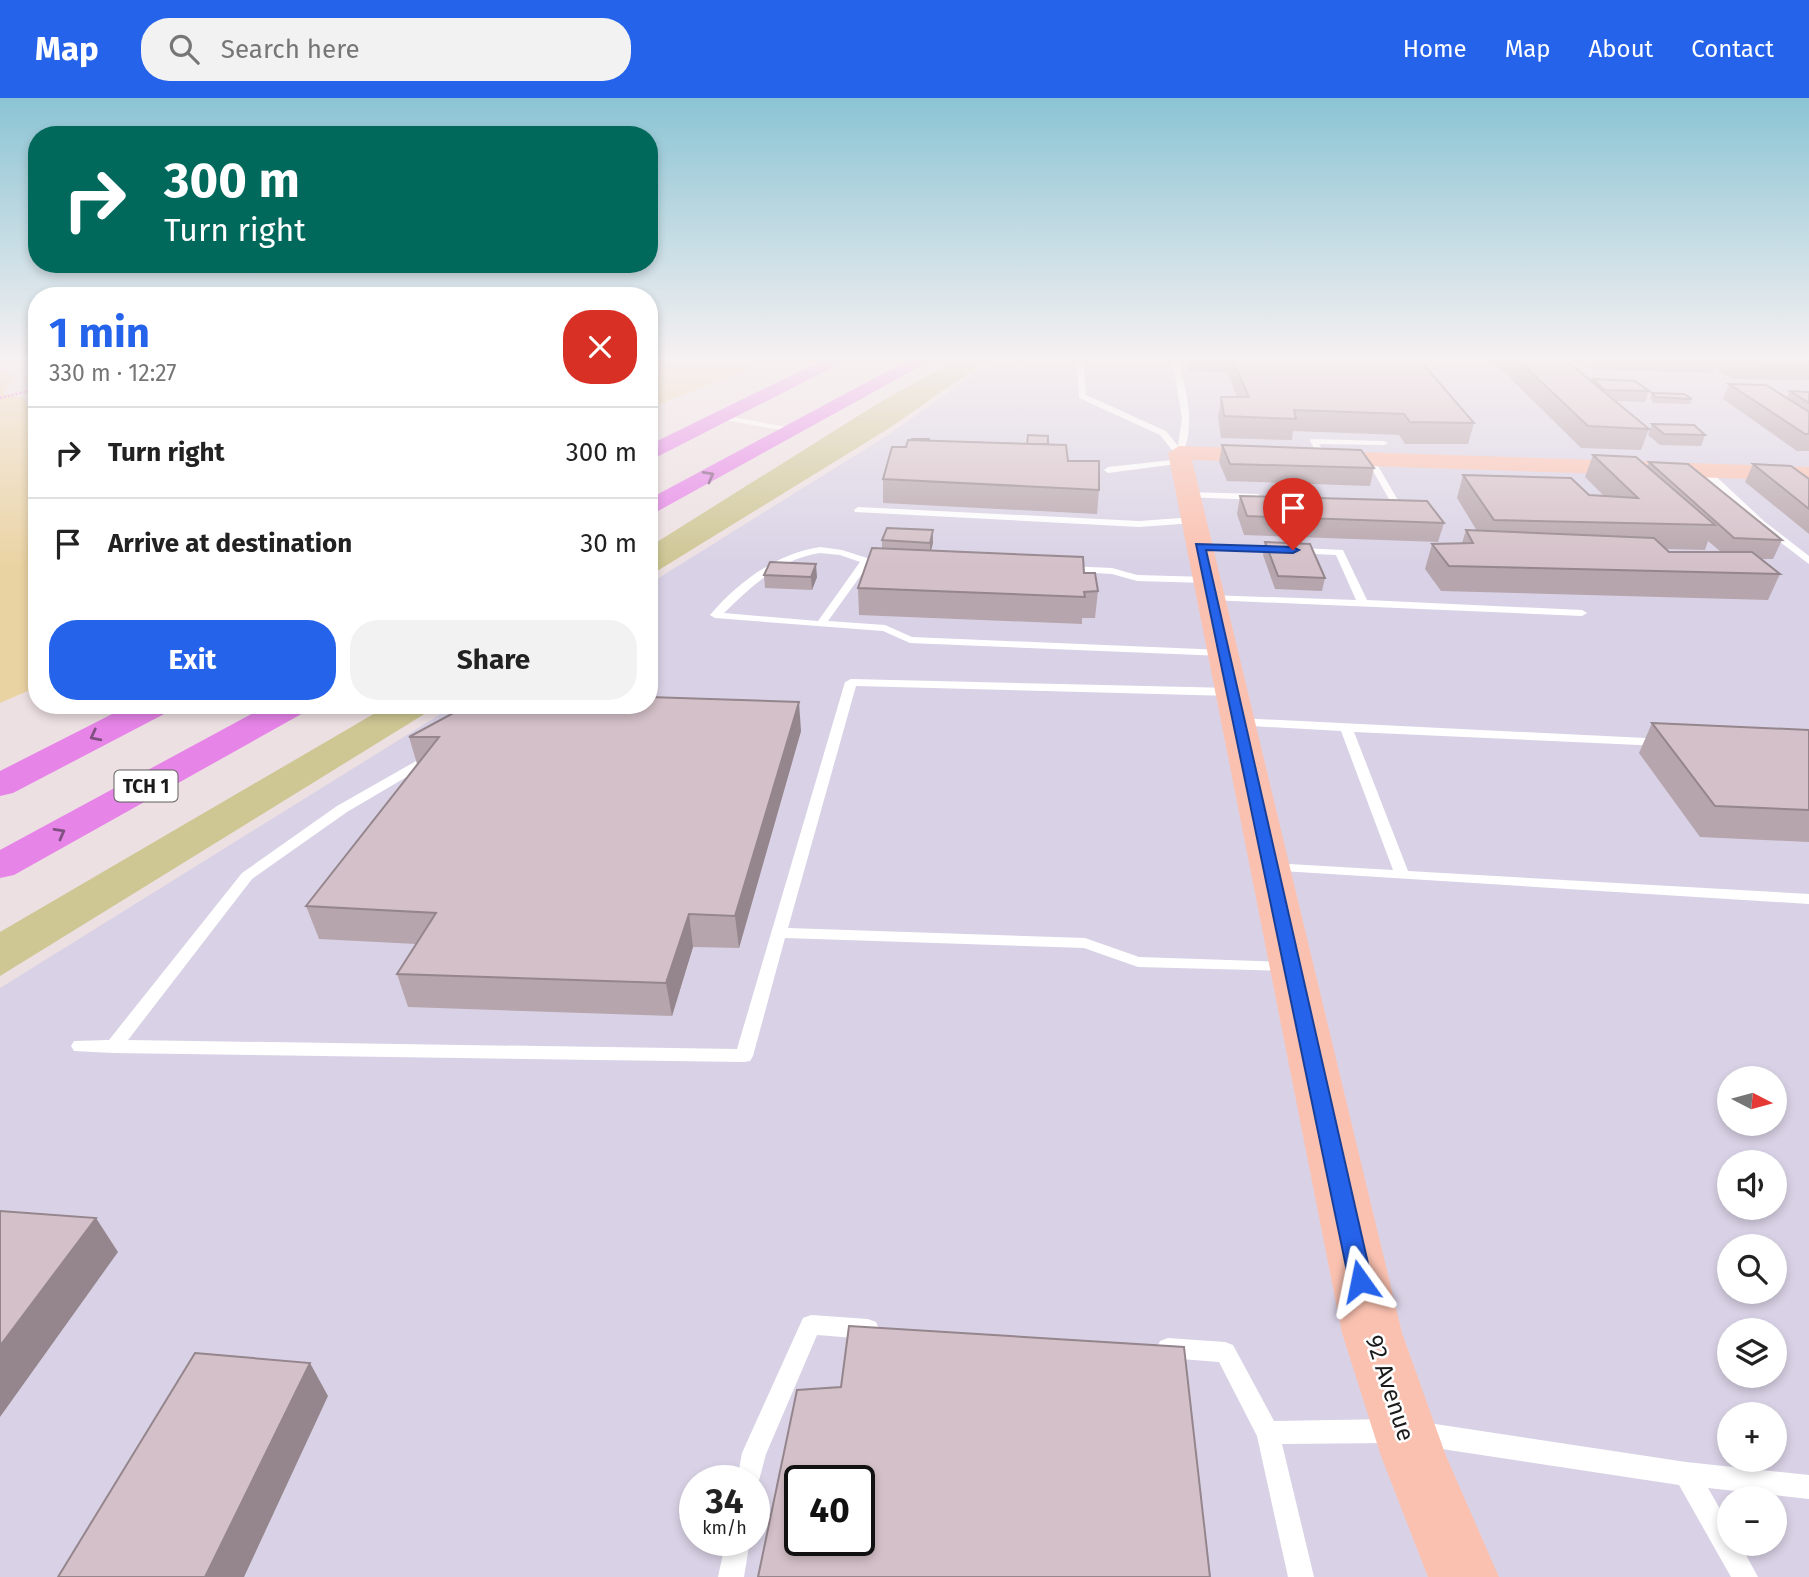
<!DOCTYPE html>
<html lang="en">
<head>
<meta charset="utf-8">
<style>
  body { margin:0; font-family:"Fira Sans",sans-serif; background:#f2f2f2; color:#222; height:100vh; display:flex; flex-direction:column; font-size:26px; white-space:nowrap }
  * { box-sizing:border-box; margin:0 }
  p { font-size:23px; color:#767676 }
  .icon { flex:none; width:38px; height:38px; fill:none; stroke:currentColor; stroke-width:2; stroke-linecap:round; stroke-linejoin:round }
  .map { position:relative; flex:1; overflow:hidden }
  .sheet { position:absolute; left:28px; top:189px; width:630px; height:427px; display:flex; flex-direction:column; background:#fff; border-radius:28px; box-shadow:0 4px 10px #0003 }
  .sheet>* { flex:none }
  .guide { position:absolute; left:28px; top:28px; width:630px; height:147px; border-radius:28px; box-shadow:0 4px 10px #0003; background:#00695c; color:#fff; overflow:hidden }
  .needle { width:46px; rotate:96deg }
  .fabs { position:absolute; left:1717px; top:968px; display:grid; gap:14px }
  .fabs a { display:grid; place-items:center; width:70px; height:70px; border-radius:50%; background:#fff; box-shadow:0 4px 10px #0003; font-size:35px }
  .speed { position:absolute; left:679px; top:1367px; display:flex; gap:14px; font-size:35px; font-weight:700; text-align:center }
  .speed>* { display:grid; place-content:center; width:91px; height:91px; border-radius:50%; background:#fff; box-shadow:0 4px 10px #0003; line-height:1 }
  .speed small { font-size:18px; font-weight:400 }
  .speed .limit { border:4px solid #111; border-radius:10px; background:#fff; color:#111 }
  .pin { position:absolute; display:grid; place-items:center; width:60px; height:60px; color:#fff; margin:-72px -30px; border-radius:50% 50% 50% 0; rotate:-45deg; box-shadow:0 0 7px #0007 }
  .pin .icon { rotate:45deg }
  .me { position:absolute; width:77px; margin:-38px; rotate:348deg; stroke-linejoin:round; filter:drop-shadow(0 0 5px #0008) }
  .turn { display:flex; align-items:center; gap:24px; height:147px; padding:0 21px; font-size:32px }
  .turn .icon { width:91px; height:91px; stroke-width:2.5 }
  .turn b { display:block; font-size:49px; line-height:60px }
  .round { display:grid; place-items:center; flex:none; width:74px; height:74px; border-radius:28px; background:#f2f2f2 }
  .headline { display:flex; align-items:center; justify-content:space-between; height:119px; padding:0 21px }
  h1 { font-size:42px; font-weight:700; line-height:52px; color:#2563eb }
  .cta { display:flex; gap:14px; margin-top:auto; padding:14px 21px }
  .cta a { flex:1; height:80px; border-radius:28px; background:#2563eb; color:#fff; font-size:28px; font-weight:700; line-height:80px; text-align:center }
  .cta a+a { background:#f2f2f2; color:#222 }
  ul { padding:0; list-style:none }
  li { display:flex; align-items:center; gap:21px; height:91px; padding:0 21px; border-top:2px solid #e0e0e0 }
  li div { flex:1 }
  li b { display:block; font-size:26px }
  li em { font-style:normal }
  header { display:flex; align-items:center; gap:42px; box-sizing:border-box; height:98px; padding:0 35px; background:#2563eb; color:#fff }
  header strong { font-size:33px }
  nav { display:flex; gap:38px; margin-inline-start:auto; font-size:24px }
  .search { width:490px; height:63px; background:#f2f2f2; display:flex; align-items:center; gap:18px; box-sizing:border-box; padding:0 24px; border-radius:28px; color:#767676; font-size:26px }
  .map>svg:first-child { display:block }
</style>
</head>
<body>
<header>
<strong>Map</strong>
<div class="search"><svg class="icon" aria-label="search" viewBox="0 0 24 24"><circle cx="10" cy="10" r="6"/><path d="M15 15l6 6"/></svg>Search here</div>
<nav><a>Home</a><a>Map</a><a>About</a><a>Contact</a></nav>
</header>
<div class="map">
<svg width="1809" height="1479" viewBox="0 0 1809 1479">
  <rect width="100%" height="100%" fill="#ede0e2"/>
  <path fill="#d9d2e6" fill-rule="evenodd" d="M997,260H1809V1479H0V890L455,607H649V486L888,337ZM1729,980H1774V1026H1729ZM1729,1064H1774V1110H1729ZM1729,1148H1774V1194H1729ZM1729,1232H1774V1278H1729ZM1729,1316H1774V1362H1729ZM695,1382H754V1442H695ZM800,1382H859V1442H800ZM1729,1400H1774V1446H1729Z"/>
  <g fill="#ead3a3">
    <polygon points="649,260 778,260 649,310"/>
    <polygon points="0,272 16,278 3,296 24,300 37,324 37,589 0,605"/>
  </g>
  <g fill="#cec693">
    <polygon points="960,260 990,260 891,329 649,478 649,449 877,306"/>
    <polygon points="389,607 439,607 0,878 0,834"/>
  </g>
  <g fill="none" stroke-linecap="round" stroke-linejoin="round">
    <polyline stroke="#fd61d3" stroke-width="2.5" stroke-dasharray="2 2" stroke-linecap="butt" points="0,300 37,291"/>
    <g fill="#fff" fill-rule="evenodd">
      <path d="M1077,260H1083L1086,297L1166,333L1178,348L1182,320L1172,260H1178C1185,292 1197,325 1182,357H1176L1160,337L1079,300Z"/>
      <polygon points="722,317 792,330 796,332 792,334 719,321 719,317"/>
      <polygon points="1311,341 1384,343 1388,345 1384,347 1319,346 1328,360 1324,362 1321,362 1310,343"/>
      <polygon points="1370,359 1374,361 1399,404 1398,406 1380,407 1376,404 1389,401 1366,361"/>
      <polygon points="1181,361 1185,363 1184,365 1108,375 1104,372 1108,369"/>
      <polygon points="1701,370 1707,370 1765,424 1809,458 1809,466 1759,428 1701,374"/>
      <polygon points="1188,394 1258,396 1262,399 1258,402 1185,399 1184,397"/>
      <polygon points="858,409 1139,423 1194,419 1199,422 1194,425 1139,429 855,414 854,412"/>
      <polygon points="1200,445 1343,452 1367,502 1582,512 1587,515 1582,518 1211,502 1206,499 1207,497 1356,502 1336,457 1197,450 1197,446"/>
      <path d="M820,449L842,452L867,460L885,461L890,464L885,467L869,466L828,523L885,527L912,539L1223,552L1229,555L1223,558L910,545L883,533L715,520L710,517C739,483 776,456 820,449ZM820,455L840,457L860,464L818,523L724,515C753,487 780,461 820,455Z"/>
      <polygon points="1066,468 1112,470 1137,477 1207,479 1212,482 1207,485 1137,483 1112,476 1063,473 1063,469"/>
      <polygon points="851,581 1232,590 1238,594 1232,598 856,588 788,830 1085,840 1139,859 1287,864 1293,865 1295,869 1293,873 1138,869 1084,850 785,840 753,958 750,963 744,964 113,955 74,953 71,948 74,943 109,942 242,775 337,708 432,654 438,658 437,661 347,714 252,781 128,942 737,951 845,584"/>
      <polygon points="1238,620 1665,641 1667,644 1661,648 1354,634 1408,773 1809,796 1809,806 1266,772 1264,769 1271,765 1393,772 1341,633 1234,627 1232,624"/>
      <polygon points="811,1217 868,1221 876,1224 879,1231 876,1238 868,1241 817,1237 766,1356 757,1390 754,1392 754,1382 737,1382 742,1355 803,1220"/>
      <polygon points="1168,1240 1225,1244 1233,1247 1274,1323 1392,1321 1400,1325 1404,1333 1400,1341 1392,1345 1282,1346 1314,1479 1288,1479 1257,1338 1219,1264 1168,1260 1160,1257 1157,1250 1160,1243"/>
      <polygon points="1422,1324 1686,1364 1809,1377 1809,1401 1708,1390 1729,1427 1729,1446 1740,1446 1758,1479 1731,1479 1679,1387 1422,1348 1414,1344 1410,1336 1414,1328"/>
      <polygon points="726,1442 750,1442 744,1479 718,1479"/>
    </g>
    <polygon fill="#fbc1b0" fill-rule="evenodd" points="1179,348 1809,369 1809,383 1192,362 1402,1235 1446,1358 1499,1479 1428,1479 1381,1358 1342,1235 1168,355"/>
    <g fill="#e684e8" fill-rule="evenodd">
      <polygon points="827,260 851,260 649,363 649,347"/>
      <polygon points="912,260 935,260 649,418 649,401"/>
      <polygon points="130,607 172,607 168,614 13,695 0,698 0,673"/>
      <polygon points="268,607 309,607 305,614 14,777 0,780 0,752"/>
    </g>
  </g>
  <g fill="#b6a5ac" fill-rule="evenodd">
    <polygon points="1186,260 1191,260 1191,263 1191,260 1418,260 1474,325 1468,346 1405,346 1399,337 1293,333 1292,342 1221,340 1218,319 1221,299 1237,299 1227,274 1190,273 1185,263"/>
    <polygon points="1493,260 1563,260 1591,283 1592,281 1649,293 1645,304 1615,303 1649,331 1641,352 1581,350 1493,263"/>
    <polygon points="1577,260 1809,260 1809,282 1733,281 1714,270 1712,275 1592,271"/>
    <polygon points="1729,286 1787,300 1790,293 1809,294 1809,353 1797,353 1723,301"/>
    <polygon points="1652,295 1692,301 1690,306 1653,305 1650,300"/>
    <polygon points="1652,326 1705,337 1701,348 1660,347 1648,337"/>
    <polygon points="912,342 1048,346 1068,363 1099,392 1097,416 883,405 883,381"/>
    <polygon points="1222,347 1374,370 1370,388 1227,383 1219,364"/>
    <path d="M1593,357L1647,368L1649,364L1782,442L1773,461H1761L1780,476L1768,502L1441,493L1425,471L1432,446L1462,445L1466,432L1477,433L1457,400L1463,377L1589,397L1604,398L1585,379ZM1708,443L1721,454H1669L1665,451L1705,452Z"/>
    <polygon points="1753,366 1809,381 1809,436 1745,384"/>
    <polygon points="1240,398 1444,425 1438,444 1244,437 1237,416"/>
    <polygon points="933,432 933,445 931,452 1084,475 1098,493 1095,520 1082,520 1082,526 859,517 858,490 882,450 882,442"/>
    <polygon points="1265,444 1325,480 1322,493 1275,491 1263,457"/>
    <polygon points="764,477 817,479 812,492 765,490"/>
    <polygon points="1652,625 1809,632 1809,744 1700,739 1639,655"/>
    <polygon points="801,633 739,850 693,849 672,918 408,909 397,876 416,846 319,841 306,808 417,666 409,639"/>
  </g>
  <g fill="#94868c">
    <polygon points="933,432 933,445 930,457 930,445"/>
    <polygon points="816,466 817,479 812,492 811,479"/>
    <polygon points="799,604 801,633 739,850 735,818"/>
    <polygon points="689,816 693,849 672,918 666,885"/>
    <polygon points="96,1120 118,1154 0,1319 0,1248"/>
    <polygon points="310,1265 328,1298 244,1479 205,1479"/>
  </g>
  <g fill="#d4c0c8" stroke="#94868c" stroke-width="2" fill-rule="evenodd">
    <polygon points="1232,260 1418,260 1474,325 1410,324 1404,316 1294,312 1296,321 1224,318 1221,299 1249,299"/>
    <polygon points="1516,260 1563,260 1649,331 1588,328"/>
    <polygon points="1729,260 1809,260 1809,267 1739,266"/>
    <polygon points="1592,281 1635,283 1649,293 1605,292"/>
    <polygon points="1729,286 1766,287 1809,314 1809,336 1805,336"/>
    <polygon points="1790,293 1809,294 1809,305"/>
    <polygon points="1652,295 1684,296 1692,301 1655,299"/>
    <polygon points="1652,326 1694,327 1705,337 1664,336"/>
    <polygon points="1028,337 1048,338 1048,346 1027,346"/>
    <rect x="912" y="341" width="17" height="1"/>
    <polygon points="908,342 1066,347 1068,363 1099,363 1099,392 883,381 892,349 906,349"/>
    <polygon points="1222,347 1361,352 1374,370 1230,366"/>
    <polygon points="1593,357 1636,359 1715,427 1494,422 1463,377 1571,380 1589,397 1638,400"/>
    <polygon points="1649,364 1688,366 1782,442 1734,440"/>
    <polygon points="1753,366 1791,368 1809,381 1809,411"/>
    <polygon points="1240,398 1427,403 1444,425 1247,418"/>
    <polygon points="887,430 933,432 930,445 882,442"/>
    <polygon points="1466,432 1654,440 1669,454 1752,454 1780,476 1449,468 1432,446 1473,445"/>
    <polygon points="1265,444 1310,446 1325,480 1278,478"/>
    <polygon points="872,450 1083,459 1084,475 1095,475 1098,493 1084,494 1085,499 858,490"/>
    <polygon points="770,464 816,466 811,479 764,477"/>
    <polygon points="649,599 799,604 735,818 689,816 666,885 397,876 436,815 306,808 439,639 409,639 468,607 649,607"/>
    <polygon points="1652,625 1809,632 1809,712 1715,708"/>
    <polygon points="0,1113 96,1120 0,1248"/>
    <path d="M849,1228L1184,1249L1210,1479H758L797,1292L841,1289ZM800,1382H859V1442H800Z"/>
    <polygon points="195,1255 310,1265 205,1479 58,1479"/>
  </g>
  <defs><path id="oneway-chevron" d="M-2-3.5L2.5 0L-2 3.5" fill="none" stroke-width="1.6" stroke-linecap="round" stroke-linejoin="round" transform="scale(1.75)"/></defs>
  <g stroke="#805082">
    <use href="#oneway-chevron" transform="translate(709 378) rotate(-29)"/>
    <use href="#oneway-chevron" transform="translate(95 638) rotate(153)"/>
    <use href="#oneway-chevron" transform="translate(60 735) rotate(-29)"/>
  </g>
  <linearGradient id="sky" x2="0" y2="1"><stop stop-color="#8bc4d4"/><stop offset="0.56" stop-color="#f7f1f2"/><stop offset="1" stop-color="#f7f1f2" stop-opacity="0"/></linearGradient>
  <rect width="1809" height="467" fill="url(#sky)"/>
  <polygon fill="#2563eb" stroke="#184099" stroke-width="2" points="1196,446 1293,449 1299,452 1293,455 1206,452 1372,1183 1369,1190 1360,1194 1352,1190 1349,1183"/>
  <g text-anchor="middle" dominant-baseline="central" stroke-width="5" stroke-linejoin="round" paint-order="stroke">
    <rect fill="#fff" stroke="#5f5f5f" stroke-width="2" x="114.5" y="672.5" width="63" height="31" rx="5"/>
    <g font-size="19" font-weight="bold" fill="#1b1b1b">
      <text x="146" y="688">TCH 1</text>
    </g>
    <g font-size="24" fill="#1b1b1b" stroke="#fff">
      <text transform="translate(1390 1290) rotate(72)">92 Avenue</text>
    </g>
  </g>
</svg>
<div class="fabs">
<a><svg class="needle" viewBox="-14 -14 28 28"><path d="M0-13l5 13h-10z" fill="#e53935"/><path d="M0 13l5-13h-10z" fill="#767676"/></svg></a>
<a><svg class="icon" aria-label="sound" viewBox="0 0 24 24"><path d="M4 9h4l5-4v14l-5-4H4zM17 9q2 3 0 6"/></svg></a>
<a><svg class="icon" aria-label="search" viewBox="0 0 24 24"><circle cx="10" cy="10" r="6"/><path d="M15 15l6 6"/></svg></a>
<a><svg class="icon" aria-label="layers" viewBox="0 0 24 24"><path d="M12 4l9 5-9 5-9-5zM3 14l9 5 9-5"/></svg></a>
<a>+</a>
<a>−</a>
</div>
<div class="speed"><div>34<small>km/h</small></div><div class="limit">40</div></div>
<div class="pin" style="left:1293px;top:452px;background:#d93025"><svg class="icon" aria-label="arrive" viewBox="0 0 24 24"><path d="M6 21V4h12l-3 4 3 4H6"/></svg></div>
<svg class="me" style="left:1360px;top:1183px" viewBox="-20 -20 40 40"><path d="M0-17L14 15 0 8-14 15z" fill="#2563eb" stroke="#fff" stroke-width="4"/></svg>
<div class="guide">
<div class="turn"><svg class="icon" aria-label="right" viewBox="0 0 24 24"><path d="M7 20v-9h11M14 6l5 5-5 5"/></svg><div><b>300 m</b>Turn right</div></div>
</div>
<section class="sheet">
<div class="headline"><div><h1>1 min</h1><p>330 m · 12:27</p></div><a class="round" style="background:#d93025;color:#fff"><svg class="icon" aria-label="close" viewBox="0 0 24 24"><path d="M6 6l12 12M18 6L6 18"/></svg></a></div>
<ul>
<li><svg class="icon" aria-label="right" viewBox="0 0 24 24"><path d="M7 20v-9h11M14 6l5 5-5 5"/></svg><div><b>Turn right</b></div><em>300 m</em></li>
<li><svg class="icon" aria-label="arrive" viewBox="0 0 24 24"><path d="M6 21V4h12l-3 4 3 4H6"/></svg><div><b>Arrive at destination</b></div><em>30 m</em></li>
</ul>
<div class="cta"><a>Exit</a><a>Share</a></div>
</section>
</div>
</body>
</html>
